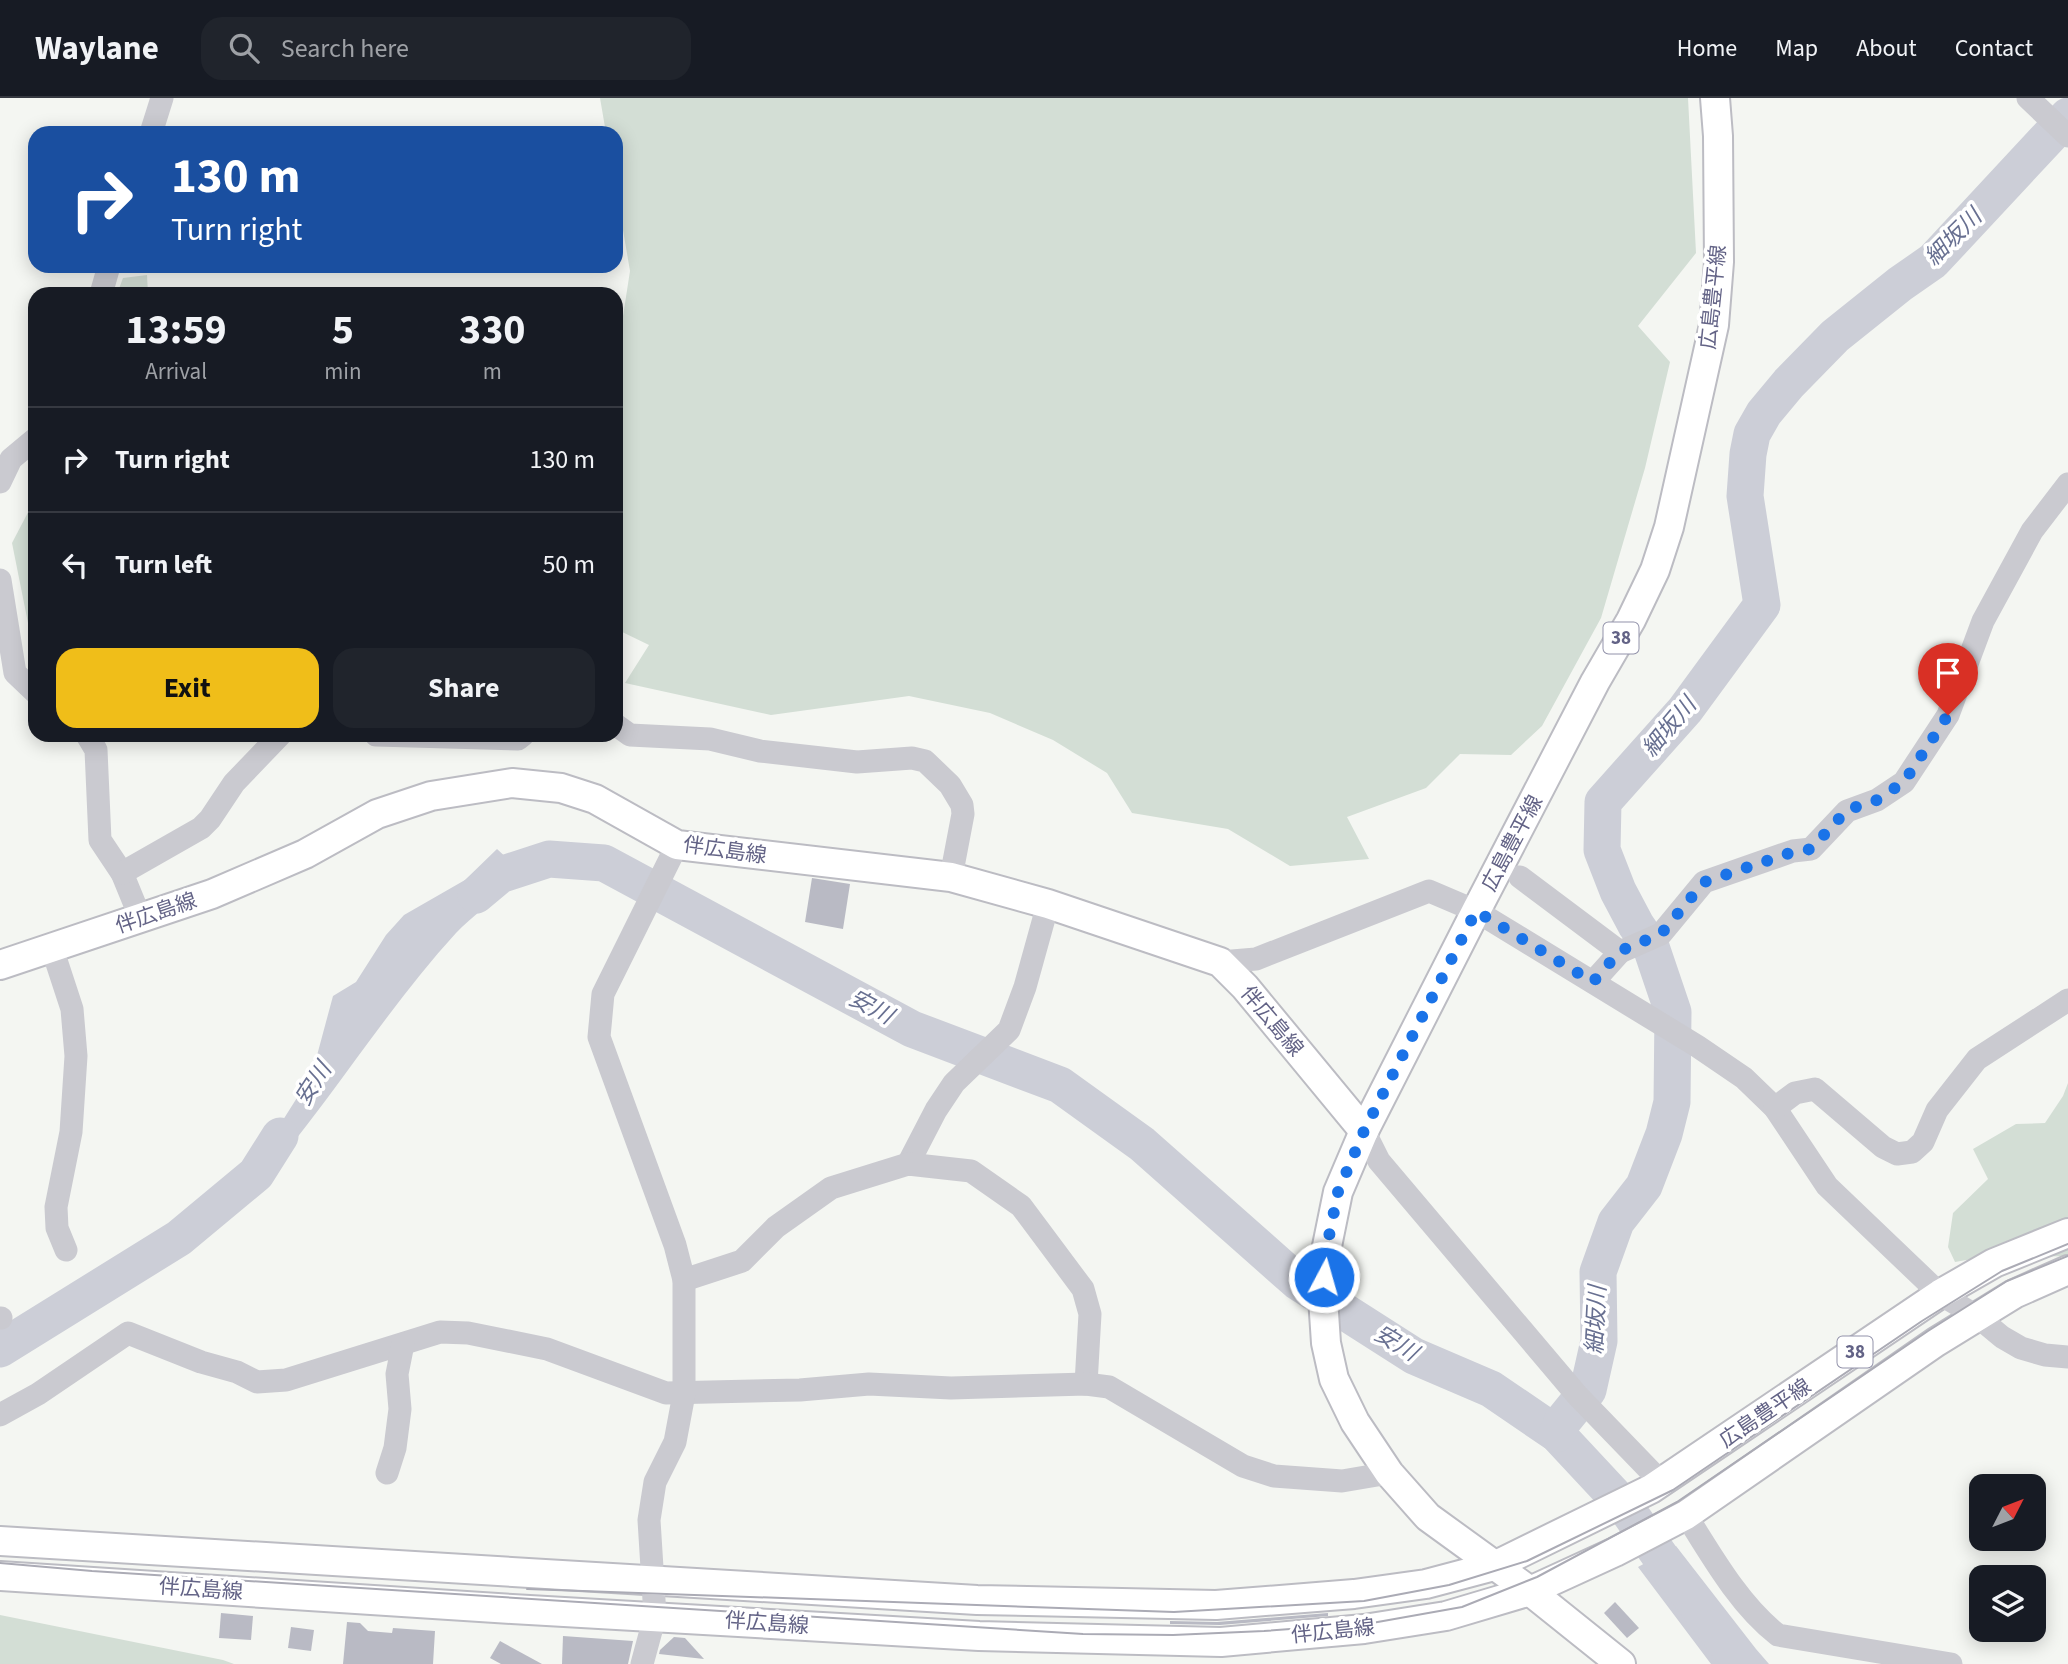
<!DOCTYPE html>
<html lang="en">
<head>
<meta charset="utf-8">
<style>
  body { margin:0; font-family:"Source Sans 3","Noto Sans JP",sans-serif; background:#20242c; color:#f1f3f6; height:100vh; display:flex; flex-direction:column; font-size:26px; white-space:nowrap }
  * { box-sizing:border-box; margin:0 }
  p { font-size:23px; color:#9ea1a6 }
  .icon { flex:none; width:38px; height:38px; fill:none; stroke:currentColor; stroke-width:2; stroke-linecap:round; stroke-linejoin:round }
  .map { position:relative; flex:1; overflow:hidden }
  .details { position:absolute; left:28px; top:189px; width:595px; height:455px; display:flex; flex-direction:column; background:#171b24; border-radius:21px; box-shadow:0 4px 18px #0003 }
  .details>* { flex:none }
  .hud { position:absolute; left:28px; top:28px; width:595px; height:147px; border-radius:21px; box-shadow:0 4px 18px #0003; background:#1a4fa0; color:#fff; overflow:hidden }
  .needle { width:46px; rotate:48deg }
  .controls { position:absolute; left:1969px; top:1376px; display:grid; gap:14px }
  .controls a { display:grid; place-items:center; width:77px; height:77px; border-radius:14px; background:#171b24; box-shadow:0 4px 18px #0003; font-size:35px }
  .pin { position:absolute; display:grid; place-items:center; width:60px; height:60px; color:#fff; margin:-72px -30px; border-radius:50% 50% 50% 0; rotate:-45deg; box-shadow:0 0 7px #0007 }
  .pin .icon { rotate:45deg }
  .me { position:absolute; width:77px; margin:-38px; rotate:6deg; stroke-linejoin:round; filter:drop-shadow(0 0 5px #0008) }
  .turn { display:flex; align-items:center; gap:24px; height:147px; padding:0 28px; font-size:32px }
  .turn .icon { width:91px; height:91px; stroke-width:2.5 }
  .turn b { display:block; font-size:49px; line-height:60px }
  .eta { display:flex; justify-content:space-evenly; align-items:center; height:119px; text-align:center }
  .eta b { font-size:42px; font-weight:700; line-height:49px }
  .primary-button { display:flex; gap:14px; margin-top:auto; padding:14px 28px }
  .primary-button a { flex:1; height:80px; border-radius:21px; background:#f0be19; color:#111; font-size:28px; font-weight:700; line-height:80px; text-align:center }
  .primary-button a+a { background:#20242c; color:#f1f3f6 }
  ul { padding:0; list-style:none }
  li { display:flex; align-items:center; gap:21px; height:105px; padding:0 28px; border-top:2px solid #363941 }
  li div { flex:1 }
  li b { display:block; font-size:26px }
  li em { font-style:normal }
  header { display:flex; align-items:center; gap:42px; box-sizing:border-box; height:98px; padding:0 35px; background:#171b24; border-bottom:2px solid #363941 }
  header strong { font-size:33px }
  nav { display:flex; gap:38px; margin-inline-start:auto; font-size:24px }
  .search { width:490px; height:63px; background:#20242c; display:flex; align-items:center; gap:18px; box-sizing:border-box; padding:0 24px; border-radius:21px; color:#9ea1a6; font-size:26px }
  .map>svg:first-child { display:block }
</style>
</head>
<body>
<header>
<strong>Waylane</strong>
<div class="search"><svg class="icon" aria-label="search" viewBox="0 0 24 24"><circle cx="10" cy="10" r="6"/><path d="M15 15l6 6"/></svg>Search here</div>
<nav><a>Home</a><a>Map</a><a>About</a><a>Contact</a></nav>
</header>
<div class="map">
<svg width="2068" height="1566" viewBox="0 0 2068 1566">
  <rect width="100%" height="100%" fill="#f4f6f2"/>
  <g fill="#d3ded5">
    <polygon points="600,0 1688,0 1696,155 1638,228 1670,264 1645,370 1601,520 1542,628 1511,657 1460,656 1426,690 1347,719 1369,761 1290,768 1228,731 1132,715 1107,675 1053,642 990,615 909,598 771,617 625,585 649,547 616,531 616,244 619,244 630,173 616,91 616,35 606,35"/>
    <polygon points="147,177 148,196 117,196 123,180"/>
    <polygon points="35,401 35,560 12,445"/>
    <polygon points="2068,985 2068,1158 1978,1160 1955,1164 1948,1149 1953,1115 1988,1081 1973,1051 2016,1026 2045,1025 2063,998"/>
    <polygon points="0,1517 223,1562 234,1566 0,1566"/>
  </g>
  <g fill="#ccced7">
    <path d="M497,751L526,778C503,796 476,814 456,835C384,914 329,1006 259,1086L244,1072L271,1041L312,976L333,898L356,884L386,837L404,817L465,782Z"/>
    <polygon points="1676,1448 1756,1551 1769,1566 1711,1566 1638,1469"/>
  </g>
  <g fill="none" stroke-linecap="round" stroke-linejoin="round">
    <g stroke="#ccced7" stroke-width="37">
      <polyline points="476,797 500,777 549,761 604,765 912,931 1060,987 1142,1046 1298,1184 1414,1258 1491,1291 1557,1336 1626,1410 1667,1468 1742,1566"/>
      <polyline points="0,1251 179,1140 256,1076 280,1038"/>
      <polyline points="1557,1336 1562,1324 1588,1292 1599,1243 1598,1174 1616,1124 1644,1088 1664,1036 1672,1004 1673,914 1651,849 1636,827 1618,793 1602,752 1603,704 1685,612 1762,507 1745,398 1748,356 1752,336 1764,315 1789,285 1835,238 1900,186 1933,163 2068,18"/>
    </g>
  </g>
  <g fill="#b9bac4">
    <polygon points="812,780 850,786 843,831 805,824"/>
    <polygon points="1615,1504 1639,1530 1627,1540 1604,1515"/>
    <polygon points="221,1515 253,1518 251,1542 219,1540"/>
    <polygon points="1328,1515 1328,1518 1220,1527 1170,1526 1170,1523 1217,1524"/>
    <polygon points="347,1524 360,1525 368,1533 392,1535 393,1530 435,1533 433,1566 343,1566"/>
    <polygon points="291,1529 314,1532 311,1553 288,1550"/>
    <polygon points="563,1538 633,1543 628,1566 562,1566"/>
    <polygon points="674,1539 685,1540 704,1561 659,1556 660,1552"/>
    <polygon points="500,1543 542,1566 501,1566 490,1560"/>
  </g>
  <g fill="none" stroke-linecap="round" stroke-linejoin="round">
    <defs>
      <g id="major">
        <polyline points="0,867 212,796 305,756 377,716 431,698 512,685 561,690 595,701 677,747 951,779 1048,806 1220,864 1245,889 1364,1033"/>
        <polyline points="0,1443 977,1502 1216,1507 1354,1496 1426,1486 1494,1468 1651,1391 1940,1196 1994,1165 2068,1135"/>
        <polyline points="0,1478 512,1511 979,1538 1221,1544 1364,1531 1446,1518 1530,1493 1615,1454 1686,1417 1936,1244 2014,1196 2068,1172"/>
        <polyline points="1621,1566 1530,1493 1428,1419 1389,1375 1355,1324 1334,1281 1326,1245 1323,1200 1325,1158 1338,1094 1364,1033 1476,813 1595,584 1631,522 1655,472 1669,429 1714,227 1719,164 1718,38 1715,0"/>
      </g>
    </defs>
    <use href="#major" stroke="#bcbcc3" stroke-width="32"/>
    <g stroke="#cacad0" stroke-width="23">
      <polyline points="2028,0 2068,38"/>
      <polyline points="151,35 162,0"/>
      <polyline points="101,196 109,168"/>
      <polyline points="0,384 11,361 35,341"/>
      <polyline points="0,482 15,575 35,594"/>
      <polyline points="616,627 630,637 710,641 760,653 857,664 912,660 925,663 950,687 962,707 963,716 951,779"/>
      <polyline points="87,637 96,652 100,742 122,775 140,819"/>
      <polyline points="376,637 518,641 523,637"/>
      <polyline points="122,775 201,730 210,721 234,685 280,637"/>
      <polyline points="1520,779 1620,854 1661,836 1704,784 1793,753 1811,751 1847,713 1877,702 1904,684 1948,617 1983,523 2032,433 2068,386"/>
      <polyline points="52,850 72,911 76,958 71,1034 56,1109 57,1130 66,1152"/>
      <polyline points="1220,864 1256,861 1429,793 1476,813 1697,948 1744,980 1775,1010 1827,1088 1940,1196 1978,1219 2002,1239 2021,1250 2045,1257 2068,1259"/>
      <polyline points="1593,884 1620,854"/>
      <polyline points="1775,1010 1795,995 1815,991 1883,1049 1897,1056 1912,1054 1923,1044 1937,1012 1977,961 2068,902"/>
      <polyline points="1364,1033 1379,1063 1577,1297 1662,1385"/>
      <polyline points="908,1066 936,1012 954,985 1009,932 1025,889 1048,806"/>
      <polyline points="684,1182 742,1163 776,1129 831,1090 908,1066 971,1073 1021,1108 1083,1191 1090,1216 1086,1286"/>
      <polyline points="0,1220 1,1220"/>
      <polyline points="0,1317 38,1296 128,1235 201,1264 237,1274 257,1284 286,1282 440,1234 468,1235 547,1251 666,1295 800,1292 869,1286 951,1290 1086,1286 1109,1289 1243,1368 1274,1378 1342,1383 1389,1375"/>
      <polyline points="387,1375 395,1350 400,1311 397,1276 403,1246"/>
      <path d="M1686,1417C1711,1457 1740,1508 1778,1537L1951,1566"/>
      <polyline points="642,1566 655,1518 649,1422 655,1384 675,1344 684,1296 684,1182 675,1147 599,939 603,896 677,747"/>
    </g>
    <use href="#major" stroke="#fff" stroke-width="28"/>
    <g stroke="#ababb5" stroke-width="2">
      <polyline points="0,1465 92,1473 1083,1536 1173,1537 1264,1533 1372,1525 1462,1509 1537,1479 1677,1404 1928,1233 2007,1183 2068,1158"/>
      <polyline points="527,1491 1174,1514 1364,1503 1449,1487 1527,1463 1673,1392 1922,1223 2002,1173 2068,1146"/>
    </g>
  </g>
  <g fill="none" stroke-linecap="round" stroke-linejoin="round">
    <polyline stroke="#1a73e8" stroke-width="12" stroke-dasharray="0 21.6" points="1324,1179 1325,1158 1338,1094 1364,1033 1476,813 1593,884 1620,853 1661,836 1704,784 1793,754 1811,751 1847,712 1877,702 1904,684 1948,617"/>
  </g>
  <g text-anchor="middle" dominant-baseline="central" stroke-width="7" stroke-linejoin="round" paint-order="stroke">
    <g fill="#fff" stroke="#9292aa" stroke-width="2">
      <rect x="1603.5" y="524.5" width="35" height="31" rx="5"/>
      <rect x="1837.5" y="1238.5" width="35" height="31" rx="5"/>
    </g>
    <g font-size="19" font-weight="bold" fill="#636386">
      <text x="1621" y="540">38</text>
      <text x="1855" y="1254">38</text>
    </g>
    <g font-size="21" fill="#636386" stroke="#fff">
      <text transform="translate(1713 199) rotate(-84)">広島豊平線</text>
      <text transform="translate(1512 745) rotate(-62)">広島豊平線</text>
      <text transform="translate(725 752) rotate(8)">伴広島線</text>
      <text transform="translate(156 815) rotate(-19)">伴広島線</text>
      <text transform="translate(1272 923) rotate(50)">伴広島線</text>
      <text transform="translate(1765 1315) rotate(-34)">広島豊平線</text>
      <text transform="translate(201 1491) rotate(4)">伴広島線</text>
      <text transform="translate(767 1525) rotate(4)">伴広島線</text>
      <text transform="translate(1333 1533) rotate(-6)">伴広島線</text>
    </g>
    <g font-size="23" font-style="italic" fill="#687091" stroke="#fff">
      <text transform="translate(1953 139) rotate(-45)">細坂川</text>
      <text transform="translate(1669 629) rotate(-50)">細坂川</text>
      <text transform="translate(871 909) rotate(28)">安川</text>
      <text transform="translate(313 986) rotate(-57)">安川</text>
      <text transform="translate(1596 1222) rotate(-87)">細坂川</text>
      <text transform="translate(1396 1245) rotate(31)">安川</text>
    </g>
  </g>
</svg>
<div class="controls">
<a><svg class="needle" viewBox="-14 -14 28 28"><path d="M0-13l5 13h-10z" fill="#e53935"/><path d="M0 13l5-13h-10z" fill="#9ea1a6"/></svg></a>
<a><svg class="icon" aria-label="layers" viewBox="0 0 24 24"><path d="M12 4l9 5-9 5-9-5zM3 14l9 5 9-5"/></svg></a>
</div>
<div class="pin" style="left:1948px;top:617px;background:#d93025"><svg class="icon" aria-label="arrive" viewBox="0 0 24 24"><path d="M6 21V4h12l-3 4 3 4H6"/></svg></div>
<svg class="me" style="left:1324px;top:1179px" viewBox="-20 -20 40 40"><circle r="17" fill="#1a73e8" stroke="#fff" stroke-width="3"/><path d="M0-11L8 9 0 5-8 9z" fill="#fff"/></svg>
<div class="hud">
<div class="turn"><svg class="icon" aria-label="right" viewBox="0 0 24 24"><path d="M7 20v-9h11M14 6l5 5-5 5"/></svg><div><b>130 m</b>Turn right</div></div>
</div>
<section class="details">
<div class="eta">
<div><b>13:59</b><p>Arrival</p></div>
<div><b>5</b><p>min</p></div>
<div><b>330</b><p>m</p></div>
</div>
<ul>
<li><svg class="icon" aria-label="right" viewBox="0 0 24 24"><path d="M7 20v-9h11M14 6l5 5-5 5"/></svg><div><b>Turn right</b></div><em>130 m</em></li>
<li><svg class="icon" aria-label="left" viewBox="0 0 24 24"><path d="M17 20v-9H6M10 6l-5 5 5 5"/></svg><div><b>Turn left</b></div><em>50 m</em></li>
</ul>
<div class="primary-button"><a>Exit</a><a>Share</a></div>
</section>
</div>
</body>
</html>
